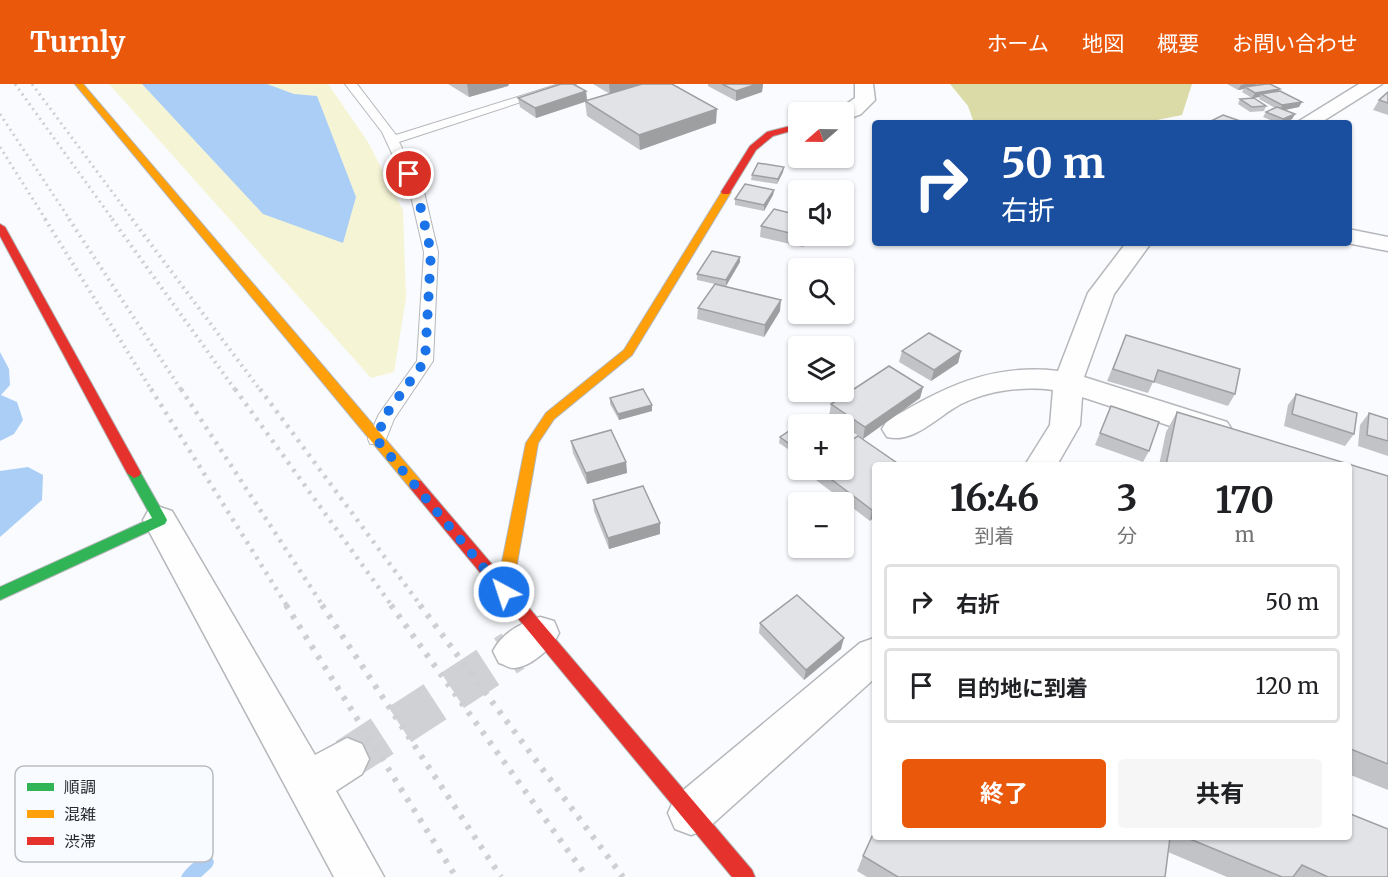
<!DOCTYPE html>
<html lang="ja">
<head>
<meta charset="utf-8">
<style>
  body { margin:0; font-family:Merriweather,"Noto Sans JP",serif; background:#f6f6f6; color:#202124; height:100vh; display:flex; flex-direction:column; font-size:22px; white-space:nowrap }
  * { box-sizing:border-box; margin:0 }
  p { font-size:20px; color:#757577 }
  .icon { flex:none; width:33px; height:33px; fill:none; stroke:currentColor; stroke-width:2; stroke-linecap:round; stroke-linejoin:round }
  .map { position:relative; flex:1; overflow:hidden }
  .sheet { position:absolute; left:872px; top:378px; width:480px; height:378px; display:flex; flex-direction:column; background:#fff; border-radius:6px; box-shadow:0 2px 4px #0004 }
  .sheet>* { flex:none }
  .guide { position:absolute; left:872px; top:36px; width:480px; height:126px; border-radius:6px; box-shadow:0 2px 4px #0004; background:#1a4fa0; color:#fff; overflow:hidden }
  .needle { width:39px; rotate:250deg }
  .fabs { position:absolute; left:788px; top:18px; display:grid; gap:12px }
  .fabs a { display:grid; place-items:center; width:66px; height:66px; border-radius:6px; background:#fff; box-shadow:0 2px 4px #0004; font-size:30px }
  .pin { position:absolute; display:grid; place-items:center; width:51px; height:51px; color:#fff; margin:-26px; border:3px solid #fff; border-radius:50%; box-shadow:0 2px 6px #0007 }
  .me { position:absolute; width:66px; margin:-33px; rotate:320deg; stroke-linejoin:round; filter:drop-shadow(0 0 4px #0008) }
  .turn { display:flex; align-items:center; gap:21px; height:126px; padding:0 30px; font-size:27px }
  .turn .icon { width:78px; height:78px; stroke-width:2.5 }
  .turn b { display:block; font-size:42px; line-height:51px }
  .eta { display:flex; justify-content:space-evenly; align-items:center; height:102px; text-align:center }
  .eta b { font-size:36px; font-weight:700; line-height:42px }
  .button { display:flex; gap:12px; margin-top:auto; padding:12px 30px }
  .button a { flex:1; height:69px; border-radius:6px; background:#ea580c; color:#fff; font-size:24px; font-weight:700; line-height:69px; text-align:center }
  .button a+a { background:#f6f6f6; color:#202124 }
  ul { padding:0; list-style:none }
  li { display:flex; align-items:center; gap:18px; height:75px; margin:0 12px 9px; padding:0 18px; border:3px solid #e0e0e0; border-radius:6px }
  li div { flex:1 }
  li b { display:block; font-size:22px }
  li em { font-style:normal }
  header { display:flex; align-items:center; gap:36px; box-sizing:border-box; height:84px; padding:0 30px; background:#ea580c; color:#fff }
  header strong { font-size:28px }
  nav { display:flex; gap:33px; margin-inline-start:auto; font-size:21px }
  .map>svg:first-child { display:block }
</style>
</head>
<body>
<header>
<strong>Turnly</strong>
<nav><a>ホーム</a><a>地図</a><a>概要</a><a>お問い合わせ</a></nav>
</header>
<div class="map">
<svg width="1388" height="793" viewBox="0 0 1388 793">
  <rect width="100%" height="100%" fill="#f9fbfe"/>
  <polygon fill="#f5f5d6" points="109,0 328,0 368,58 403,126 406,214 394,288 371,294"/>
  <polygon fill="#dbdba8" points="950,0 1192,0 1182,31 1142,39 974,39 968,22"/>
  <g fill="#abcef6">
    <polygon points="142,0 267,0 294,10 317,12 356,113 343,159 263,130"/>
    <polygon points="0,268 9,285 10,301 1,311 17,318 23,336 14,350 0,357"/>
    <polygon points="28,383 43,391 42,416 0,453 0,387"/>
  </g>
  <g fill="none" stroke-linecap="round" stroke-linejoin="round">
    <path fill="#abcef6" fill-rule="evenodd" d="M207,771L212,773L214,778L212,783L201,793H181C185,784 198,774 207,771Z"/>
    <polyline stroke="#cfd1d4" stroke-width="42" stroke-dasharray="42 21" stroke-linecap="butt" points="347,675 513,567"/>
    <defs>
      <polygon id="lane" points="345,0 357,0 396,51 559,0 576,0 399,58 424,108 438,168 433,277 394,335 384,360 370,360 368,355 379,330 417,277 424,168 410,108 382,48"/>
      <g id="street">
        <polygon points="855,0 873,0 875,16 861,30 843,37 843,28 835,28 855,14"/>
        <polygon points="1359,0 1382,0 1320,39 1296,39"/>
        <polygon points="1348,145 1388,153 1388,167 1347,159"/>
        <path d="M1126,159H1151L1114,210L1084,293L1227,338L1232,346L1227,354L1216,357L1082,313L1080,341L1057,381H1025L1050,341L1053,306C1023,302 989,306 961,320C938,332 914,360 887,353L882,345L887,337C943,304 990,279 1058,287L1088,209Z"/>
        <polygon points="160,423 172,427 315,671 347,654 362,660 369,675 362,690 336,707 384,793 334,793 143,436 148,427"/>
        <path d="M540,533L554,537L559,549C553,563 530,584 513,584C509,584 503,580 499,579L493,567C502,549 521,539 540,533Z"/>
        <polygon points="874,554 874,595 707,745 691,751 675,745 668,729 675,713 860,559"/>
      </g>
      <polygon id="fast" points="134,384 139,386 165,432 167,436 165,440 0,516 0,503 152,434 127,389"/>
      <g id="slow">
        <polygon points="75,0 83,0 421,397 423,401 421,405 411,405"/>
        <polygon points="723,106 731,108 632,271 554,335 538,359 512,508 509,512 504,514 499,512 496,508 526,359 546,329 624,266"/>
      </g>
      <g id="jam">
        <polygon points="798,40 798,45 773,52 756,66 729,110 723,110 721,108 750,62 767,48"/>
        <polygon points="0,140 5,143 141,389 139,392 134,394 127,389 0,152"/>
        <polygon points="416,396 421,397 752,786 755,793 732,793 411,405 409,401"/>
      </g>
    </defs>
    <use href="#lane" stroke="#b5b7ba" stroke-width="2"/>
    <use href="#street" stroke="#b5b7ba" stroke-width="3"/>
    <use href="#fast" stroke="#b5b7ba" stroke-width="2"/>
    <use href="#slow" stroke="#b5b7ba" stroke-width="2"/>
    <use href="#jam" stroke="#b5b7ba" stroke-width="2"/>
    <use href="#lane" fill="#fefeff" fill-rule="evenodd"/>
    <use href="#street" fill="#fefeff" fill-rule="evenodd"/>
    <use href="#fast" fill="#30b455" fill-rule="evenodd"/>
    <use href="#slow" fill="#ff9f0a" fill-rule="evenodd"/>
    <use href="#jam" fill="#e5322d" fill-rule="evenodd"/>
    <g stroke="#cecfd0" stroke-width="3" stroke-dasharray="2 4" stroke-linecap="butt">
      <polyline points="15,0 113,136"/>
      <polyline points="32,0 133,136"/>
      <polyline points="0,30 70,136"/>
      <polyline points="0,63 46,136"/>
    </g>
    <g stroke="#cecfd0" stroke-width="4" stroke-dasharray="2 4.5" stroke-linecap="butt">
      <polyline points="45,135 152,307"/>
      <polyline points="69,135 182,307"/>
      <polyline points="112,135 236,307"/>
      <polyline points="132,135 261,307"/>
    </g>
    <g stroke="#cecfd0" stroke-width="4.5" stroke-dasharray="3 6" stroke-linecap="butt">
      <polyline points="151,305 287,522"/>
      <polyline points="181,305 323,522"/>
      <polyline points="235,305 392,522"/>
      <polyline points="260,305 421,522"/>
    </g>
    <g stroke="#cecfd0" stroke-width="6" stroke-dasharray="4 8" stroke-linecap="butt">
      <polyline points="286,521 456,793"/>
      <polyline points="322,521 501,793"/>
      <polyline points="391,521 587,793"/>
      <polyline points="420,521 623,793"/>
    </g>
  </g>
  <g fill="#c2c3c6">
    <polygon points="448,0 509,0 508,2 469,13"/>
    <polygon points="593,0 641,0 610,10"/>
    <polygon points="708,0 763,0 762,8 736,17 708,2"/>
    <polygon points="1227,0 1270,0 1299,23 1284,26 1295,30 1292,35 1284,39 1277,39 1263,33 1266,28 1275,24 1259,15 1260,13 1253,14 1266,22 1264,27 1250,28 1238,20 1240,15 1252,14 1242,8 1244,5 1238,6"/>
    <polygon points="586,7 587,17 716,39 640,66 587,32 585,18 536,34 520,23 518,14"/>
    <polygon points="1388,8 1388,31 1373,26 1379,16"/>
    <polygon points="783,88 777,100 751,96 752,91"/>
    <polygon points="774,106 773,111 764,127 735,121 735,115"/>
    <polygon points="798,131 798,152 810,152 803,163 760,153 761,142"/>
    <polygon points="740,173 740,178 726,202 780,227 764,253 697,235 698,224 715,200 697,196 697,190"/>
    <polygon points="1126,251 1235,310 1228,322 1153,298 1148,309 1107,297"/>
    <polygon points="902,267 961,267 958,279 931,297 899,278"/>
    <polygon points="923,303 920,314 863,355 829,332 831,320"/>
    <polygon points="1296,310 1354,350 1345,362 1284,342 1288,321"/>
    <polygon points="610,314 652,327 619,336 610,320"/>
    <polygon points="1111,322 1149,367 1143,378 1095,361"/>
    <polygon points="1177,328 1388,392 1388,706 1348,690 1348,381 1159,381 1166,348"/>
    <polygon points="1369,329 1388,335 1388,372 1358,362 1360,341"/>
    <polygon points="798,341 798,372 779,359 780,353"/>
    <polygon points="858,352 874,433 870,437 812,393 813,386 843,386"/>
    <polygon points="571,357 626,378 627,389 587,400 573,369"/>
    <polygon points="593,416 660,439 660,450 609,465 594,427"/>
    <polygon points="760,539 841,565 804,596 759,549"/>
    <polygon points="874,753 1348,753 1388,793 1227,793 1168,768 1165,793 867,793 857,787 863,772"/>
  </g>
  <g fill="#9e9fa1">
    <polygon points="467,0 509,0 508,2 469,13"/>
    <polygon points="609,0 641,0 610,10"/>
    <polygon points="757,0 763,0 762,8 736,17 736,7"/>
    <polygon points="1245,0 1256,0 1255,3 1245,3 1244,5 1238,6 1241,1"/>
    <polygon points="1280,5 1277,10 1261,10 1260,13 1252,14 1255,9"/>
    <polygon points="586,7 587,17 536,34 535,24"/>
    <polygon points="1302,18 1299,23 1280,27 1282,21"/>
    <polygon points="717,25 716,39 640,66 639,51"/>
    <polygon points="1295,30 1292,35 1284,39 1281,39 1283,35"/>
    <polygon points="784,83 783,88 777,100 778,95"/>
    <polygon points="774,106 773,111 764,127 764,121"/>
    <polygon points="804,152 810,152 803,163"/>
    <polygon points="740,173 740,178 726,202 726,196"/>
    <polygon points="781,216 780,227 764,253 765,241"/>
    <polygon points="961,267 958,279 931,297 934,286"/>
    <polygon points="923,303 920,314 863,355 865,343"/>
    <polygon points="652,321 652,327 619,336 618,330"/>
    <polygon points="626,378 627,389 587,400 586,389"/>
    <polygon points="874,424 874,433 870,437 872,426"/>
    <polygon points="660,439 660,450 609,465 608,454"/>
    <polygon points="844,554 841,565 804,596 806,586"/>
  </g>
  <g fill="#e1e3e6" stroke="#9e9fa1" stroke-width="1.5">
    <polygon points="561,0 573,0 586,7 535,24 518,14"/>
    <polygon points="642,0 672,0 717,25 639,51 585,17"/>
    <polygon points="722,0 757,0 736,7"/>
    <polygon points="1266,0 1270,0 1280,5 1255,9 1245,3"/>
    <polygon points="1280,7 1302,18 1282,21 1261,10"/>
    <polygon points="1388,8 1388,19 1379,16"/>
    <polygon points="1254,14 1266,22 1252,23 1240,15"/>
    <polygon points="1277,23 1295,30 1283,35 1266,28"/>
    <polygon points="1223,31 1246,39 1207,39"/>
    <polygon points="758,79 784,83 778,95 752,91"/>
    <polygon points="745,100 774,106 764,121 735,115"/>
    <polygon points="774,125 798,131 798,151 761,142"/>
    <polygon points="712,167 740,173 726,196 697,190"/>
    <polygon points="715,200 781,216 765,241 698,224"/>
    <polygon points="929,249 961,267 934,286 902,267"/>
    <polygon points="1126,251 1240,285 1235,310 1158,286 1154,298 1113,285"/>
    <polygon points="889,282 923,303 865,343 831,320"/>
    <polygon points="643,305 652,321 618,330 610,314"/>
    <polygon points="1296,310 1357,329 1354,350 1292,330"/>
    <polygon points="1111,322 1159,338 1149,367 1100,349"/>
    <polygon points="1177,328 1388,392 1388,680 1348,664 1348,381 1166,381"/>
    <polygon points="1369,329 1388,335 1388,357 1367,351"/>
    <polygon points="804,337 809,340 799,340"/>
    <polygon points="798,341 798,366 780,353"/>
    <polygon points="611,346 626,378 586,389 571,357"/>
    <polygon points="858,352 900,381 874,381 874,424 872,426 819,386 843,386 843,362"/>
    <polygon points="643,402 660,439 608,454 593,416"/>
    <polygon points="797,511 844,554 806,586 760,539"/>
    <polygon points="1348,729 1388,745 1388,793 1328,793 1302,781 1293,793 1282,793 1185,753 1348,753"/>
    <polygon points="874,748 874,753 1170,753 1165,793 898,793 863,772"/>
  </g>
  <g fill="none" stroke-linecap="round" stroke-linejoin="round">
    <polyline stroke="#1a73e8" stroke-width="10" stroke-dasharray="0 18" points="409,90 417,108 431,168 425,277 384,333 377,356 504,508"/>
  </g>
  <rect x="15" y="682" width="198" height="96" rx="9" fill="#f8fbff" stroke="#babdc0" stroke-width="1.5"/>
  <rect x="27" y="699" width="27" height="8" fill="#30b455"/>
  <rect x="27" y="726" width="27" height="8" fill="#ff9f0a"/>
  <rect x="27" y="753" width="27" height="8" fill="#e5322d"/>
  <g font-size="16" fill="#282b2e">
    <text x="64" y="709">順調</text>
    <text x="64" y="736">混雑</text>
    <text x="64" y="763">渋滞</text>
  </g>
</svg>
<div class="fabs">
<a><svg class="needle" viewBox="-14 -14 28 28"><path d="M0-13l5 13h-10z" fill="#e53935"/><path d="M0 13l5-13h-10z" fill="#757577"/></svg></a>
<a><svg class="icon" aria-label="sound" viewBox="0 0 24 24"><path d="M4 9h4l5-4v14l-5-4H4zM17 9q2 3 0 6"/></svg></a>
<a><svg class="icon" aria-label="search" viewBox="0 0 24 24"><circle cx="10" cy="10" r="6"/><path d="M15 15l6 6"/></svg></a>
<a><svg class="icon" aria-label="layers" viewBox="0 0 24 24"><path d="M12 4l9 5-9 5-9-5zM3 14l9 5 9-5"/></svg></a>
<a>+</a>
<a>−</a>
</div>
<div class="pin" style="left:409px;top:90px;background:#d93025"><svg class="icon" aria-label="arrive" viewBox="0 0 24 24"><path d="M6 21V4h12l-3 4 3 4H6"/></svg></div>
<svg class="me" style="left:504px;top:508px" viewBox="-20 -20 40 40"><circle r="17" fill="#1a73e8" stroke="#fff" stroke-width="3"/><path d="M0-11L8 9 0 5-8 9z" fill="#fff"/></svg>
<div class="guide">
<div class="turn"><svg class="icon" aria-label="right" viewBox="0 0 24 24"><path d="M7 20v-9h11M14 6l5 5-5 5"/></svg><div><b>50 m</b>右折</div></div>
</div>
<section class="sheet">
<div class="eta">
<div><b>16:46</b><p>到着</p></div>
<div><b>3</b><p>分</p></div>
<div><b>170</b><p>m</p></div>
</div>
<ul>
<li><svg class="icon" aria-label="right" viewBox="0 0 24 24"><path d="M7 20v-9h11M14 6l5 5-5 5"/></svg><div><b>右折</b></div><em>50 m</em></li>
<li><svg class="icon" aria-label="arrive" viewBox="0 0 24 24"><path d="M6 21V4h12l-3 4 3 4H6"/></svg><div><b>目的地に到着</b></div><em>120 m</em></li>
</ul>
<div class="button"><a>終了</a><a>共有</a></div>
</section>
</div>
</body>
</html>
